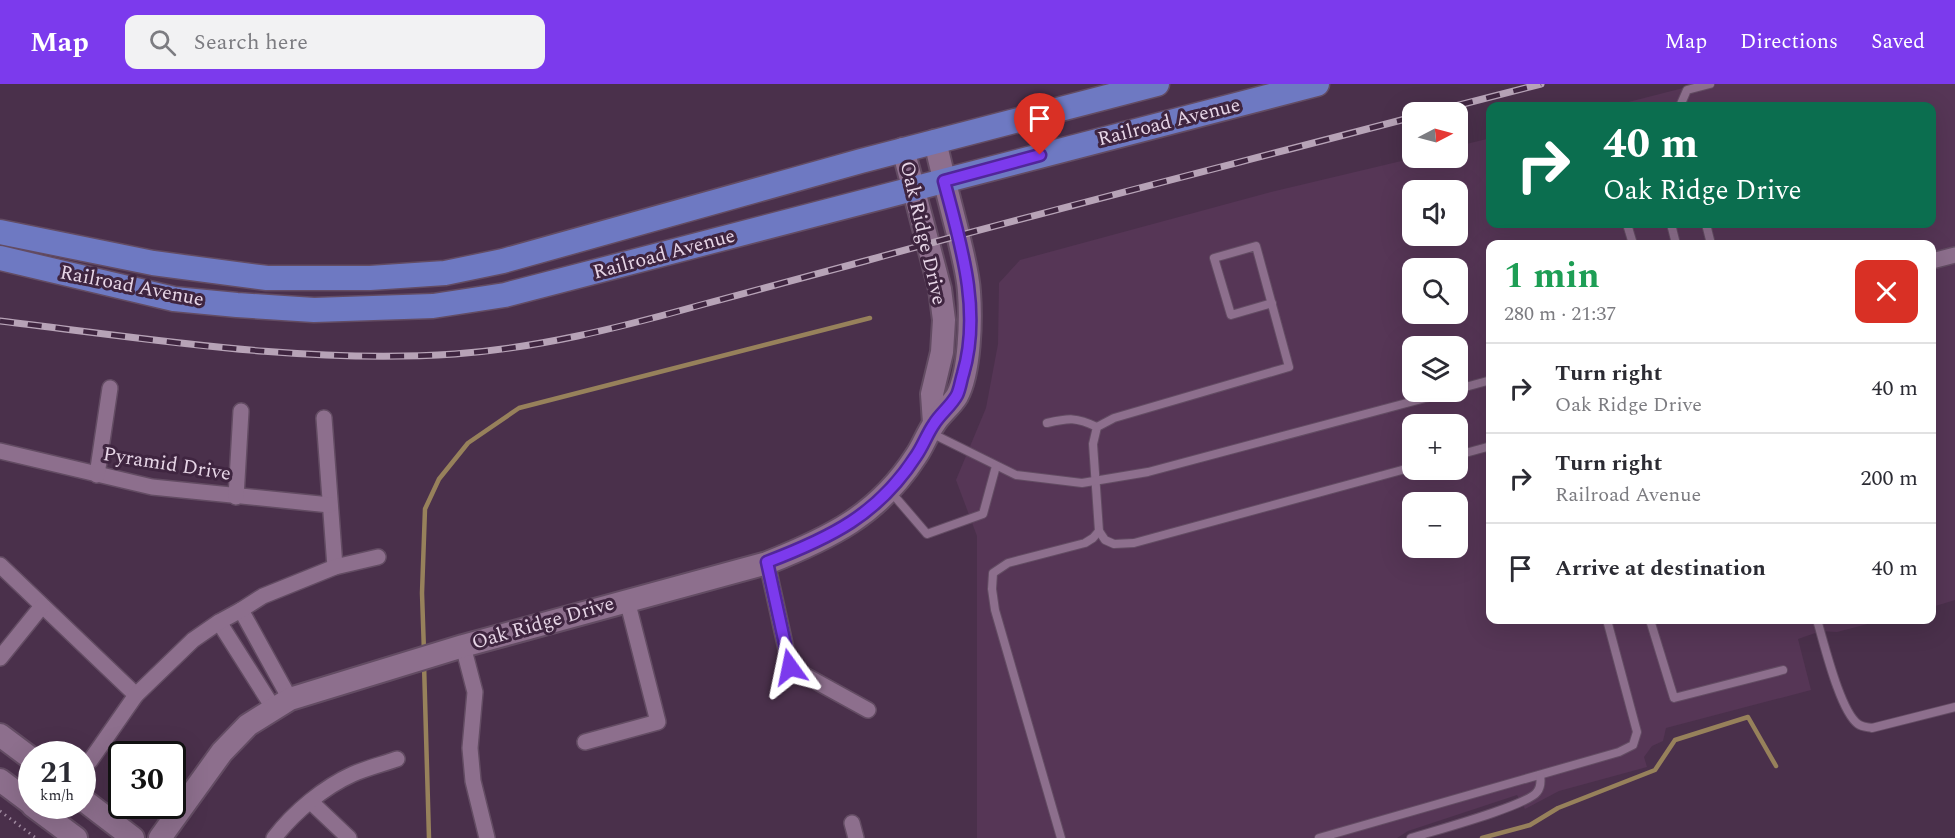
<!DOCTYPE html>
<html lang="en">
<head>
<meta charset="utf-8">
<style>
  body { margin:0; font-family:Spectral,serif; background:#f2f2f3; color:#2b2b33; height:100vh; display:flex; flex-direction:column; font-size:22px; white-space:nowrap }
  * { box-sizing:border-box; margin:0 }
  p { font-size:20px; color:#7c7c81 }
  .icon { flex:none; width:33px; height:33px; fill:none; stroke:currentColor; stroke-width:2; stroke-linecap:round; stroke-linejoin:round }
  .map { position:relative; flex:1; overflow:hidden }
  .sheet { position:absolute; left:1486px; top:156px; width:450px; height:384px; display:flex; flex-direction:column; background:#fff; border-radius:12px; box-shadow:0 6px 24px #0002 }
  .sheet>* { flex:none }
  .guide { position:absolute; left:1486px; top:18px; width:450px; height:126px; border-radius:12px; box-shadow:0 6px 24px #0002; background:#0b6e4f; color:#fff; overflow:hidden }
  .needle { width:39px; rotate:84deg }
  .controls { position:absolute; left:1402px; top:18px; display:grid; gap:12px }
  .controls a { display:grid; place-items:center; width:66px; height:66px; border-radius:12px; background:#fff; box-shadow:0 6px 24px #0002; font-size:30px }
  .speed { position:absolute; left:18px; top:657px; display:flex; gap:12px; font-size:30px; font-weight:700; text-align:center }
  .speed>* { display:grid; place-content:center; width:78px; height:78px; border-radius:50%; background:#fff; box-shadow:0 6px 24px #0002; line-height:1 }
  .speed small { font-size:15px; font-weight:400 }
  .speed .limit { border:3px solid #111; border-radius:9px; background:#fff; color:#111 }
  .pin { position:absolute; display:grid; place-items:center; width:51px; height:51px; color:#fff; margin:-62px -26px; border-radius:50% 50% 50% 0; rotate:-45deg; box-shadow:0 0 6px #0007 }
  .pin .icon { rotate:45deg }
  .me { position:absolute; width:66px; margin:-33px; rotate:348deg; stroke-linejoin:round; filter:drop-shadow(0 0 4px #0008) }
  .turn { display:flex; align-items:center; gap:21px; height:126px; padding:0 18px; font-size:27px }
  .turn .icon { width:78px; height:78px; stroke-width:2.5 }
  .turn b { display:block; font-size:42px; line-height:51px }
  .round { display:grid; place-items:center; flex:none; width:63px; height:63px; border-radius:12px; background:#f2f2f3 }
  .head { display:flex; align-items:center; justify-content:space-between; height:102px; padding:0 18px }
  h1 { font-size:36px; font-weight:700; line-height:45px; color:#1e9e55 }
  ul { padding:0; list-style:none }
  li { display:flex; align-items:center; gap:18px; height:90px; padding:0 18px; border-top:2px solid #e1e1e2 }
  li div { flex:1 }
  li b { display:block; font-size:22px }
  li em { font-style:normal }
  header { display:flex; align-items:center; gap:36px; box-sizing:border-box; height:84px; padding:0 30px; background:#7c3aed; color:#fff }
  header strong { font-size:28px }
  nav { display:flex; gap:33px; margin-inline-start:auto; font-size:21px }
  .search { width:420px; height:54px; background:#f2f2f3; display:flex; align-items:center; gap:15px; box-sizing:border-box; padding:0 21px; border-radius:12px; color:#7c7c81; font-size:22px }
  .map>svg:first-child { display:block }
</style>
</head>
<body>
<header>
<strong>Map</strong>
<div class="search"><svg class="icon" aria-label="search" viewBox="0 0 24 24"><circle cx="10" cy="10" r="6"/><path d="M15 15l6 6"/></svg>Search here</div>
<nav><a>Map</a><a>Directions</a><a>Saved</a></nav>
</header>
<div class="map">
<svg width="1955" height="754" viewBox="0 0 1955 754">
  <rect width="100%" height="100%" fill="#4a304b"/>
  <path fill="#563656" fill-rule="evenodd" d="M1699,0H1955V516L1932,523V160H1491V536H1883L1837,548L1821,547L1798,555L1811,606L1666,644L1663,657L1652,662L1644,673L1647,683L1559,707L1525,725L1517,711L1408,747L1397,754H977V452L956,396L986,324L998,260L999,199L1020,176L1271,108L1414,74H1458V62L1491,54V140H1932V22H1613ZM1413,106H1458V152H1413ZM1413,184H1458V230H1413ZM1413,262H1458V308H1413ZM1413,340H1458V386H1413ZM1413,418H1458V464H1413Z"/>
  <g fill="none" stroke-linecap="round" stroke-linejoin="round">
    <g stroke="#97815b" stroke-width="4.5">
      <polyline points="424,568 422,509 425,425 439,395 468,359 519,324 870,234"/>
      <polyline points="424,580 429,754"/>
      <polyline points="1482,754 1530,741 1558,724 1655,686 1675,656 1748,633 1776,682"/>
    </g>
    <defs>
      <g id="service">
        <polyline points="1680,22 1687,6 1710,0"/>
        <polyline points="1627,140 1633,160"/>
        <polyline points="1671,140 1676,160"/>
        <polyline points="1706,140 1711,160"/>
        <polyline points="1272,219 1231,231 1214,174 1256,162 1289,283 1114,334 1097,343 1093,360 1099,447 1105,456 1114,460 1134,459 1413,383"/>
        <polyline points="1458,305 1491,296"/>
        <path d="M1047,339C1069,334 1076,333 1097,343"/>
        <polyline points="931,349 1016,391 1082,399 1148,388 1448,308"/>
        <polyline points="1458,371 1491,362"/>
        <polyline points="891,408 927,450 983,430 996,382"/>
        <polyline points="1650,536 1674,614 1783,586"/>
        <path d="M1817,536C1824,559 1840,627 1858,640C1862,643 1867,643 1872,644L1955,623"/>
        <polyline points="1061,754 995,526 992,505 993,489 1008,479 1085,459 1093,454 1099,447"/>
        <polyline points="1319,754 1619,668 1633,661 1637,648 1607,536"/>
        <path d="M1411,754C1433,747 1527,722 1537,708C1541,703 1541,697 1540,691"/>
      </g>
      <g id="minor">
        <polyline points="1932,177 1955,171"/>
        <polyline points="324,334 335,483"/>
        <polyline points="0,367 152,403 330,421"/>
        <polyline points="97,391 110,304"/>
        <polyline points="236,413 241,327"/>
        <polyline points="767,479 790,583 868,626"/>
        <polyline points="0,481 136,611"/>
        <polyline points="241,526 290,615"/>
        <polyline points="219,538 274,625"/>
        <polyline points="463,562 475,608 470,664 473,697 487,754"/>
        <polyline points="0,574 42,522"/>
        <polyline points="585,658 658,638 627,516"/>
        <polyline points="90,677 136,611 193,556 219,538 241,526 263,512 335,483 378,473"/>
        <polyline points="311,718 349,754"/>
        <polyline points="852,739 856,754"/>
        <path d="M274,754C294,728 324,703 353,690C367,684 383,680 397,675"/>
      </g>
      <g id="secondary">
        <polyline points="903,65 940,205 944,236 942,268 932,310 934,339"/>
        <polyline points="0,651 32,675"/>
        <polyline points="0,696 32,720"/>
        <polyline points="82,715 133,754"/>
        <polyline points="33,722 76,754"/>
        <path d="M160,754L222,668L248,641L290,615L463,562L767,479C830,454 878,431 916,372C923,362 927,350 934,340C940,330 951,322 957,312C970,288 971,235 969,208C968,189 962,169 958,150C950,119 942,88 935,57"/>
      </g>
      <g id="primary">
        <polyline points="0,148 153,179 267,194 370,194 445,189 503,177 861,77 1157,0"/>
        <polyline points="0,174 174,215 237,221 314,226 433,222 505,211 1317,0"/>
      </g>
    </defs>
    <use href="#service" stroke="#634c63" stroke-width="10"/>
    <use href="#minor" stroke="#634c63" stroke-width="18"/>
    <use href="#secondary" stroke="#634c63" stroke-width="26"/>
    <use href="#primary" stroke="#634c63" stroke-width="27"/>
    <polyline stroke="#a08ba0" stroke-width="3" stroke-dasharray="1.5 4.5" stroke-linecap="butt" points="0,727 36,754"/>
    <use href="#service" stroke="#8d6f8d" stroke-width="8"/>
    <use href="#minor" stroke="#8d6f8d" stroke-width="15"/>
    <use href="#secondary" stroke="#8d6f8d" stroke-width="22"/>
    <use href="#primary" stroke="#6e79c2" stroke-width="24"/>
    <defs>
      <g id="rail">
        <polyline points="1432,28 1541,0"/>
        <path d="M0,237C151,255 303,280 455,270C538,264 618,244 697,222C753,207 809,192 865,177C1047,127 1230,81 1413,33"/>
      </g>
    </defs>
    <use href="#rail" stroke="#b7a3b7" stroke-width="7"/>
    <use href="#rail" stroke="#3f2540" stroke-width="4.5" stroke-dasharray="14" stroke-linecap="butt"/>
  </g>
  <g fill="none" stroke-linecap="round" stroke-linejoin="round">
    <defs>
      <path id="route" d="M790,583L767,478C830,454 878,431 916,372C923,362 927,350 934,340C940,330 951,322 957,311C960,305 961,296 963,290C982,226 960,158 944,97L1040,71"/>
    </defs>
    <use href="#route" stroke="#51269a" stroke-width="15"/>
    <use href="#route" stroke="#7c3aed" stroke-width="10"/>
  </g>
  <g text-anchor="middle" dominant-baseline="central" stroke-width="6" stroke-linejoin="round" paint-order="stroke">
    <g font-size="20" fill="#e7d6e7" stroke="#3f2540">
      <text transform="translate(1169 38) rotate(-14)">Railroad Avenue</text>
      <text transform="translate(923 149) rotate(77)">Oak Ridge Drive</text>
      <text transform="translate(664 170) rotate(-15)">Railroad Avenue</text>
      <text transform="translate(132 202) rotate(11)">Railroad Avenue</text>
      <text transform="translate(167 380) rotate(9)">Pyramid Drive</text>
      <text transform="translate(543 539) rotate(-16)">Oak Ridge Drive</text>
    </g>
  </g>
</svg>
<div class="controls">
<a><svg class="needle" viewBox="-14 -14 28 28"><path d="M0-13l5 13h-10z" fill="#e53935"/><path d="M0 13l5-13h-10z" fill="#7c7c81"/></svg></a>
<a><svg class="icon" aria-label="sound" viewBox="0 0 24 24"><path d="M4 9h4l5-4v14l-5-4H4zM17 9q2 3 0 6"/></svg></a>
<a><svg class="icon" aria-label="search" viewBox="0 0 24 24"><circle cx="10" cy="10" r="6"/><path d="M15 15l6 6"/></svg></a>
<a><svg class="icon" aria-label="layers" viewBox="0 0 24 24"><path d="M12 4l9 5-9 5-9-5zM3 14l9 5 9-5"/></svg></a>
<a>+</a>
<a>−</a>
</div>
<div class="speed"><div>21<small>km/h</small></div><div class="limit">30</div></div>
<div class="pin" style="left:1040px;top:71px;background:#d93025"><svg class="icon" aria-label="arrive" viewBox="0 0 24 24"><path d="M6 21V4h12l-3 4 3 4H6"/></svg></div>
<svg class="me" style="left:790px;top:583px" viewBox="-20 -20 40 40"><path d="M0-17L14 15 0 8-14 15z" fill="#7c3aed" stroke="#fff" stroke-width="4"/></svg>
<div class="guide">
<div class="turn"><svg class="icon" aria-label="right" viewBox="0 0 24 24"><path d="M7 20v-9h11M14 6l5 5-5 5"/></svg><div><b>40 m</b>Oak Ridge Drive</div></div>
</div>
<section class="sheet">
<div class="head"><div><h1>1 min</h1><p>280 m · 21:37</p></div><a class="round" style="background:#d93025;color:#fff"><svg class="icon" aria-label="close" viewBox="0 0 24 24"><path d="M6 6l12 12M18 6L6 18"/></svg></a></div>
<ul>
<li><svg class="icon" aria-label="right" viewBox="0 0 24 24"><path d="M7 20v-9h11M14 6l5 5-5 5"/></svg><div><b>Turn right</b><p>Oak Ridge Drive</p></div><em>40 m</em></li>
<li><svg class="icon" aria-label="right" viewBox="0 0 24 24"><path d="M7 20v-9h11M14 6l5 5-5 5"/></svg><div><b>Turn right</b><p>Railroad Avenue</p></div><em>200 m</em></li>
<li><svg class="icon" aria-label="arrive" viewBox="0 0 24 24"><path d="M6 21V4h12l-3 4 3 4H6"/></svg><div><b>Arrive at destination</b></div><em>40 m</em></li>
</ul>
</section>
</div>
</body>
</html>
